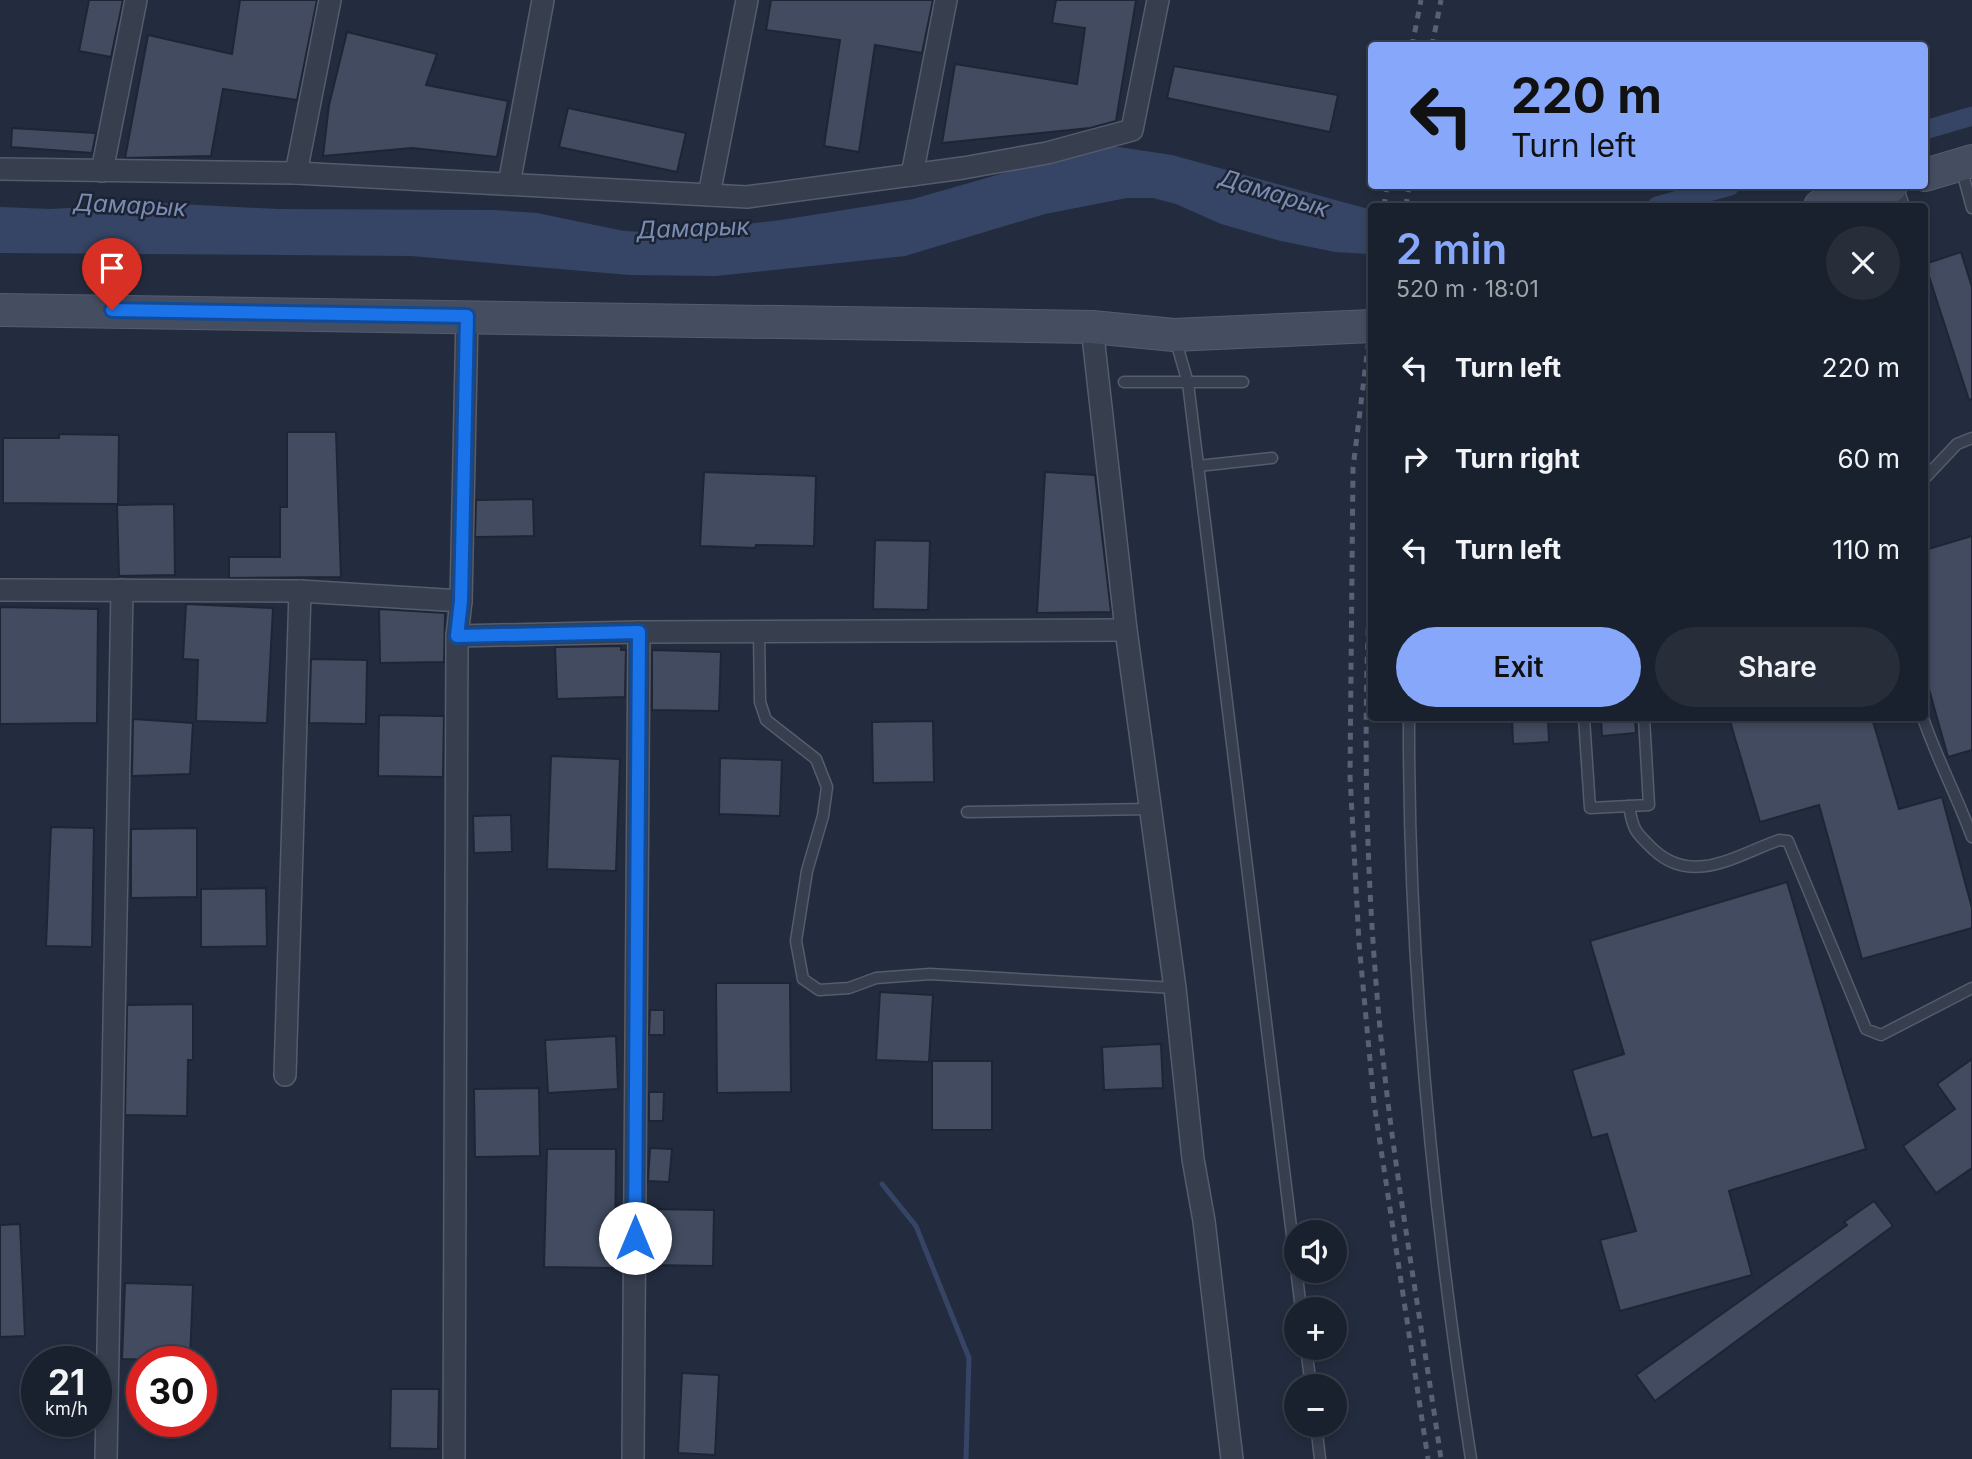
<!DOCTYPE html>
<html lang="en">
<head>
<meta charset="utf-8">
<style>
  body { margin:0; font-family:Inter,sans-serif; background:#272e3a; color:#f1f3f6; height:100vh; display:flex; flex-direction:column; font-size:26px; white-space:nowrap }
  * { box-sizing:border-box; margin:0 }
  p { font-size:23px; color:#9fa3aa }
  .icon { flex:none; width:38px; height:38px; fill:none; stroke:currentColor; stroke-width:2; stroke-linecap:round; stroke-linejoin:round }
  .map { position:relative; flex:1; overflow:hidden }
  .details { position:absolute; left:1368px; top:203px; width:560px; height:518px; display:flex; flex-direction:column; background:#1a212e; border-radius:7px; box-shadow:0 4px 10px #0003,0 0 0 2px #383e4a }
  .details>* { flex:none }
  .guide { position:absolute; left:1368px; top:42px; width:560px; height:147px; border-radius:7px; box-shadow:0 4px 10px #0003,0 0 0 2px #383e4a; background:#87a8fa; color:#111; overflow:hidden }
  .controls { position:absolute; left:1284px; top:1220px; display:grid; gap:14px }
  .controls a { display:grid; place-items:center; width:63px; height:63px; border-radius:50%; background:#1a212e; box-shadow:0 4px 10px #0003,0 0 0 2px #383e4a; font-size:35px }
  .speed { position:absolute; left:21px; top:1346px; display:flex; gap:14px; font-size:35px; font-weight:700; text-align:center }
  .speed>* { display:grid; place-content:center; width:91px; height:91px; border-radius:50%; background:#1a212e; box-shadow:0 4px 10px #0003,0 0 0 2px #383e4a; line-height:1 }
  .speed small { font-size:18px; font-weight:400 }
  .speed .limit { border:10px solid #d22; background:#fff; color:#111 }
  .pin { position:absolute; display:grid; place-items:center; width:60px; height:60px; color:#fff; margin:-72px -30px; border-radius:50% 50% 50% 0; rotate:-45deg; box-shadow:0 0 7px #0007 }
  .pin .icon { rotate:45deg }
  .me { position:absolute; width:77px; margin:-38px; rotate:0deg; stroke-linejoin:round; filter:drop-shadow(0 0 5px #0008) }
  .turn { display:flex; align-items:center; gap:24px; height:147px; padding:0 28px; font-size:32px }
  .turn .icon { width:91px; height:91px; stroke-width:2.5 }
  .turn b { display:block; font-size:49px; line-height:60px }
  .round { display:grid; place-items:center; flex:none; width:74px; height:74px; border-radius:37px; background:#272e3a }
  .head { display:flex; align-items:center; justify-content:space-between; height:119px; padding:0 28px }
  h1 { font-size:42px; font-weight:600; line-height:52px; color:#87a8fa }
  .button { display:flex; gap:14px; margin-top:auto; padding:14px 28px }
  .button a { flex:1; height:80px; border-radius:42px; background:#87a8fa; color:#111; font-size:28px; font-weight:600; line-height:80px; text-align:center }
  .button a+a { background:#272e3a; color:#f1f3f6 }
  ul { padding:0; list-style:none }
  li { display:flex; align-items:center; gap:21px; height:91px; padding:0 28px }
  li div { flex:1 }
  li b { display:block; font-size:26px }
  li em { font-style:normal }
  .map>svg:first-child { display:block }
</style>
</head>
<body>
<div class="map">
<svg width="1972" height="1459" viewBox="0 0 1972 1459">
  <rect width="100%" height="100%" fill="#232c3e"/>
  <polygon fill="#364565" points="1112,146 1172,155 1372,210 1372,242 1368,254 1335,252 1281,241 1221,224 1176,204 1153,198 1127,198 1045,214 905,256 716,276 629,275 411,256 0,253 0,207 50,209 160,203 278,209 494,210 537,213 624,231 667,233 781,220 913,199 1085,150"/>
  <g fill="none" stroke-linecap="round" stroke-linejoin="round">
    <polyline stroke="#364565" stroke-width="5" points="882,1184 916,1226 969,1358 966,1459"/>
    <g stroke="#364565" stroke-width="19">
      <polyline points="1925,130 1972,116"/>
      <polyline points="1657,206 1730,186"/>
    </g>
  </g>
  <g fill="#424b60" stroke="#1e2535" stroke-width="2">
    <polygon points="89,0 123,0 111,57 79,51"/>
    <polygon points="240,0 317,0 297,100 223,89 211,156 125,158 148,35 232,54"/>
    <polygon points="771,0 933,0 922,53 875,45 859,152 824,146 840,40 766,30"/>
    <polygon points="1056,0 1136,0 1116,121 1090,128 942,143 955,64 1077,84 1085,28 1052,23"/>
    <polygon points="347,32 437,54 426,85 508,101 497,157 412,148 323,156 329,105"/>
    <polygon points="1174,66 1338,95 1330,132 1167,98"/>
    <polygon points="568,108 686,133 677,172 559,147"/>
    <polygon points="12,128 96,133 92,153 11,147"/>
    <polygon points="1961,252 1972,287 1972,399 1969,400 1925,264"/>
    <polygon points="287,432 336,432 341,577 229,578 229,557 280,557 280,507 287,507"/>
    <polygon points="59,434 119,435 118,504 3,503 3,438 59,438"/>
    <polygon points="704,472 816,476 814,546 756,545 755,548 700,546"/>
    <polygon points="1045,472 1095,475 1111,612 1037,613"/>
    <polygon points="533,499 534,536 475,537 476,500"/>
    <polygon points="174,504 175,575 119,576 117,505"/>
    <polygon points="1972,536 1972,750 1948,757 1925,675 1925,550"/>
    <polygon points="875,540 930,541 928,610 873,609"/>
    <polygon points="186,604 273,608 267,723 196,721 198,660 183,659"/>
    <polygon points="0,607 98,609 97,723 0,724"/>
    <polygon points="379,609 445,613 444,662 380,663"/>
    <polygon points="621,646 621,650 626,650 625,697 557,699 555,647"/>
    <polygon points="652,650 721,652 719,711 652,710"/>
    <polygon points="311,659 367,660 366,724 309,723"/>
    <polygon points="379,715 444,716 443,777 378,776"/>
    <polygon points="1512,718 1548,718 1549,742 1513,744"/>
    <polygon points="1601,718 1635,718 1636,733 1602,736"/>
    <polygon points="1729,718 1872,718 1899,809 1942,797 1972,908 1972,928 1862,959 1819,805 1760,822"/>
    <polygon points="133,719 193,723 190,774 132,776"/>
    <polygon points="933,721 934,782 873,783 872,722"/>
    <polygon points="551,756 620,759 616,871 547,869"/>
    <polygon points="720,758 782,760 780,816 719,814"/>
    <polygon points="511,815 512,852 474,853 473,816"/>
    <polygon points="51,827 94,828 92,947 46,946"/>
    <polygon points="197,828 197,897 131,898 131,829"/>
    <polygon points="1787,882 1866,1149 1729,1191 1752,1275 1620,1311 1600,1240 1636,1231 1607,1134 1592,1138 1572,1070 1624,1054 1590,941"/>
    <polygon points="266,888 267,946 201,947 201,889"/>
    <polygon points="716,983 790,983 791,1092 717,1093"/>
    <polygon points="880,992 933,995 929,1062 876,1060"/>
    <polygon points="193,1004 193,1060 188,1060 187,1116 125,1115 127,1005"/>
    <polygon points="650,1010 664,1010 664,1035 649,1035"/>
    <polygon points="616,1036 618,1089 548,1093 545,1040"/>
    <polygon points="1161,1044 1163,1088 1104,1090 1102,1047"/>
    <polygon points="1972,1059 1972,1168 1936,1193 1903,1146 1955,1109 1937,1084"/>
    <rect x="932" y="1061" width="60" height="69"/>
    <polygon points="539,1088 540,1156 475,1157 474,1089"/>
    <polygon points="649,1092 664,1092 663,1121 649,1121"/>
    <polygon points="650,1148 672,1149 669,1182 648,1181"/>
    <polygon points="547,1149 616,1149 615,1268 544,1267"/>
    <polygon points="1874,1201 1893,1226 1655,1401 1636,1375 1847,1225 1844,1222"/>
    <polygon points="648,1209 714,1210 713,1266 648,1265"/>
    <polygon points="20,1224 25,1336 0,1337 0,1225"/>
    <polygon points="125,1283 193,1285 190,1361 122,1359"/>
    <polygon points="682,1373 719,1375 715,1455 678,1453"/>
    <polygon points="391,1389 439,1389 438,1449 390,1448"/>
  </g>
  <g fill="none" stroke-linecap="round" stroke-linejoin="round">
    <defs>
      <g id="service">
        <polyline points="1961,167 1972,208"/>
        <polyline points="1897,186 1904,206"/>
        <polyline points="1175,338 1188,383 1301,1309"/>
        <polyline points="1124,382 1243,382"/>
        <polyline points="1198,466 1272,458"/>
        <polyline points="1925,478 1957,444 1972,438"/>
        <polyline points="759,631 760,702 766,720 816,759 827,787 823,816 807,871 796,941 803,979 819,990 849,988 876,978 930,974 1175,988"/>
        <path d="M1409,718C1408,966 1433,1214 1471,1459"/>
        <polyline points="1584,718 1590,808 1649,805 1644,718"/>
        <path d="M1923,718C1937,759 1957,796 1972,837"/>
        <path d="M1629,806C1633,831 1636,833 1654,850C1693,886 1737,855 1779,840L1788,841L1866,1029L1881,1035L1972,988"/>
        <polyline points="967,812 1148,809"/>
        <polyline points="1306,1348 1311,1386"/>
        <polyline points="1316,1424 1320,1459"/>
      </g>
      <g id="minor">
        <polyline points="0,169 296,173 747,197 963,168 1047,153 1132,130 1158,0"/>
        <polyline points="102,171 136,0"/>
        <polyline points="296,173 330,0"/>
        <polyline points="912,175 946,0"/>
        <polyline points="509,184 543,0"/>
        <polyline points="709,195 747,0"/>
        <polyline points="1092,327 1126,630 1175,988 1193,1159 1204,1221 1232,1459"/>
        <polyline points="0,590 300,591 461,601"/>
        <polyline points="457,636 639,632 1126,630"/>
        <polyline points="285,1075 300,591"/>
        <polyline points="106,1459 122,590"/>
        <polyline points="454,1459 457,636 461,601 467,316"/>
        <polyline points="633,1459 639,632"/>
      </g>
      <g id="secondary">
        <polyline points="1925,175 1972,161"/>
        <polyline points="1820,206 1891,186"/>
        <polyline points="0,310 1092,327 1174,335 1372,326"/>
      </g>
    </defs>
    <use href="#service" stroke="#555c6c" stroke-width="13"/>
    <use href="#minor" stroke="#555c6c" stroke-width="24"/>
    <use href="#secondary" stroke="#555c6c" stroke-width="34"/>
    <use href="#service" stroke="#373e4e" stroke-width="10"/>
    <use href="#minor" stroke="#373e4e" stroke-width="21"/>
    <use href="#secondary" stroke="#454d61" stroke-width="32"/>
    <g stroke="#596275" stroke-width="5" stroke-dasharray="7 7" stroke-linecap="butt">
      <polyline points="1412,46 1421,0"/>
      <polyline points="1432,46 1441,0"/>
      <polyline points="1384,206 1387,186"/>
      <polyline points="1406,206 1409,186"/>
      <polyline points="1372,314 1353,468 1350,776 1359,943 1374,1103 1428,1459"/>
      <path d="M1372,559C1360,735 1367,928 1388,1103C1403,1222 1424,1341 1441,1459"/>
    </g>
  </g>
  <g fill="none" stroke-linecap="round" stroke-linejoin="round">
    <defs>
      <polyline id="route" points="112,310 467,316 461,601 457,636 639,632 635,1238"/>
    </defs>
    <use href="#route" stroke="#114b97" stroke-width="18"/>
    <use href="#route" stroke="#1a73e8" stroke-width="12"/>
  </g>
  <g text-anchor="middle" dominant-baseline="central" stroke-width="5" stroke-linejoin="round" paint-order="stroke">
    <g font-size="24" font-style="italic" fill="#7a8cb2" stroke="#1c2333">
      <text transform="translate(1274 193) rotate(17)">Дамарык</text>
      <text transform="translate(130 205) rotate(3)">Дамарык</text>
      <text transform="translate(693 228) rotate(-2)">Дамарык</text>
    </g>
  </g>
</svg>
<div class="controls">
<a><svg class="icon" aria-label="sound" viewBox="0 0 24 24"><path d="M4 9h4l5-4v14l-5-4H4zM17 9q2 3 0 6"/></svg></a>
<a>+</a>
<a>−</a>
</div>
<div class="speed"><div>21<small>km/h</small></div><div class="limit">30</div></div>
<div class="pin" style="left:112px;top:310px;background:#d93025"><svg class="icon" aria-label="arrive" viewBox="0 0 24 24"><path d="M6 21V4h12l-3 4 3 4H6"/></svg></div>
<svg class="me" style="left:635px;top:1238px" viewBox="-20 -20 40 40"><circle r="19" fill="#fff"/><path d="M0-13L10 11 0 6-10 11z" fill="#1a73e8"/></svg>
<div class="guide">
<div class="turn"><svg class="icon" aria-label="left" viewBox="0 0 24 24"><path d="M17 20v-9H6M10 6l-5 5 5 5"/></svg><div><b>220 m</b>Turn left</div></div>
</div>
<section class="details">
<div class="head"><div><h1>2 min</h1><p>520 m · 18:01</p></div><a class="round"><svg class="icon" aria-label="close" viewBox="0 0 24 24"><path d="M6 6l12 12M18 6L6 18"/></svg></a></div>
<ul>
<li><svg class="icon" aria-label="left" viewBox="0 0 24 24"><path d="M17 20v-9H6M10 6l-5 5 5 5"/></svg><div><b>Turn left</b></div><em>220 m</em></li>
<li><svg class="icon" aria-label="right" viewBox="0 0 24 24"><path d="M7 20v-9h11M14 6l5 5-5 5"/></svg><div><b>Turn right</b></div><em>60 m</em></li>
<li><svg class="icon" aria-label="left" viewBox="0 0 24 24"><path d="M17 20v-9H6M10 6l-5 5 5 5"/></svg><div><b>Turn left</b></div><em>110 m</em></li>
</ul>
<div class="button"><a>Exit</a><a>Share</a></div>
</section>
</div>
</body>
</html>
